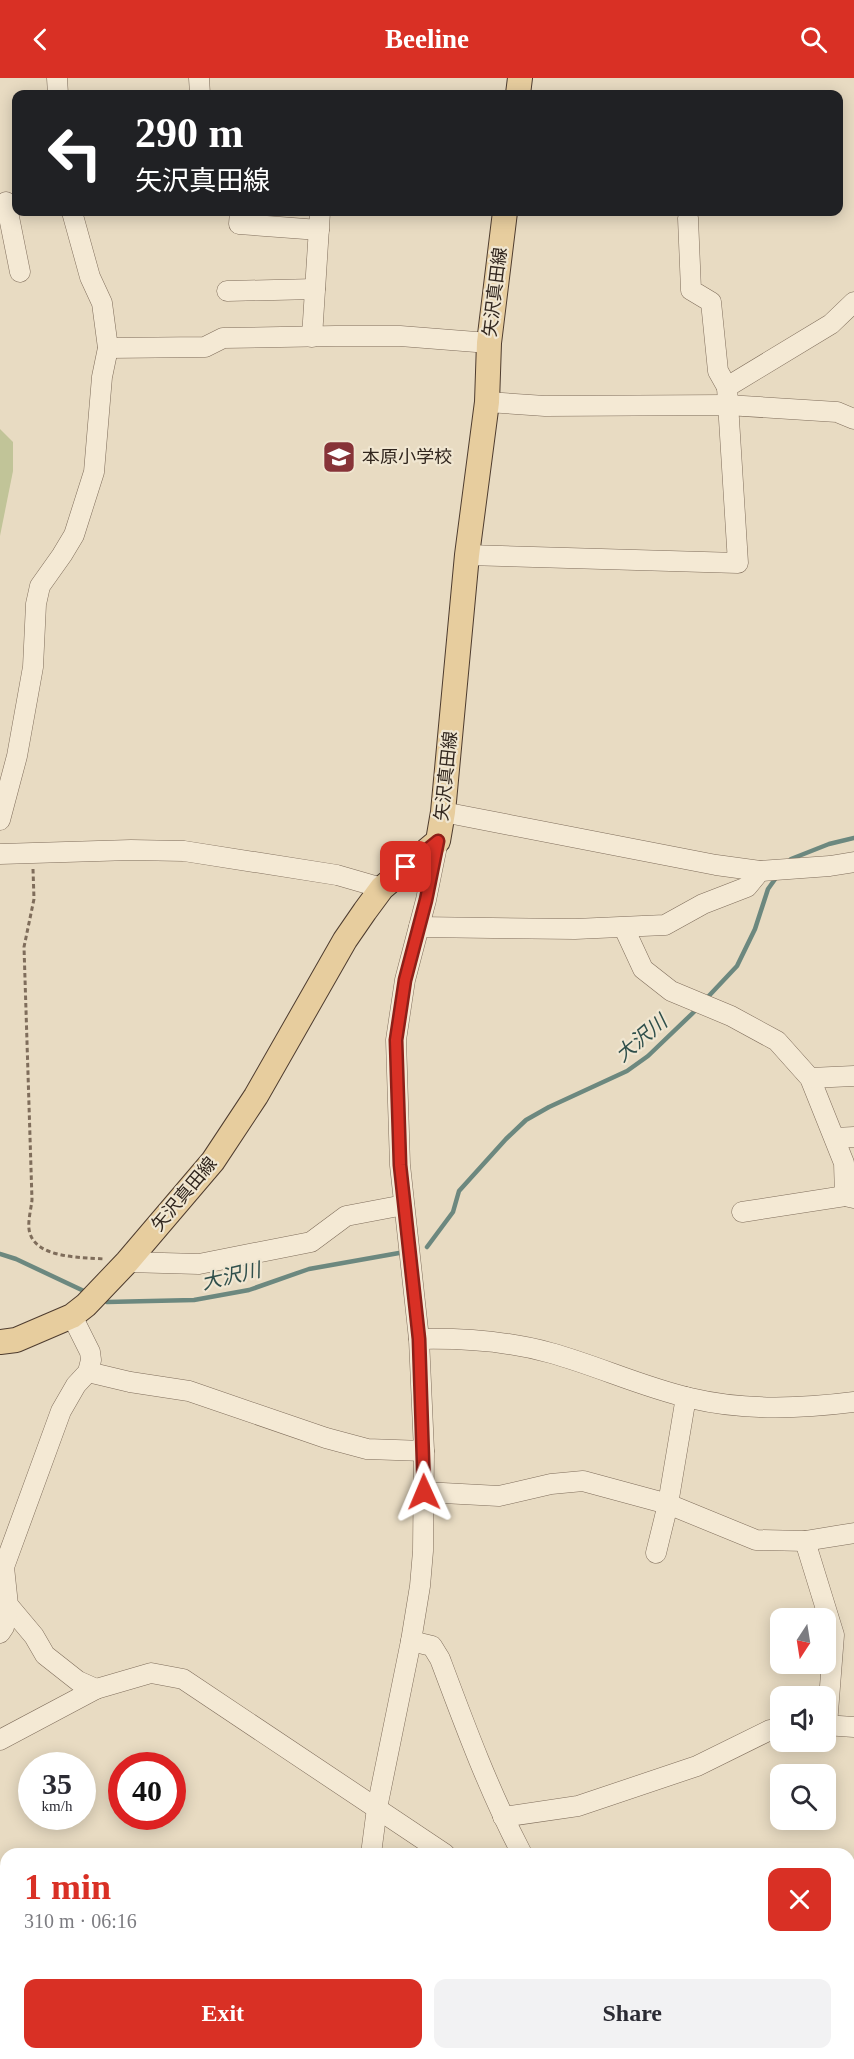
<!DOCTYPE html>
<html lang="en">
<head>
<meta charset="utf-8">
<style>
  body { margin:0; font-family:"Times New Roman","Noto Sans JP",serif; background:#f2f2f3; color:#2b2b33; height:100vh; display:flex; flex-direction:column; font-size:22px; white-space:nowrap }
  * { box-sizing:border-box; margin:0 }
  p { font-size:20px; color:#7c7c81 }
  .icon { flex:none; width:33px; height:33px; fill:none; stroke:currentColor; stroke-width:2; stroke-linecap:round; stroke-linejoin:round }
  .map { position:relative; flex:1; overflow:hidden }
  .sheet { position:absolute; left:0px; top:1770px; width:855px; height:212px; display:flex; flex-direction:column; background:#fff; border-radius:18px 18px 0 0; box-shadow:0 3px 15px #0003 }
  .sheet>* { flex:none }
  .top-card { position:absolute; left:12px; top:12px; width:831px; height:126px; border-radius:12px; box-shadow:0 3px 15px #0003; background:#202124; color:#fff; overflow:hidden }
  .needle { width:39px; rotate:192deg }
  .tools { position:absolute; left:770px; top:1530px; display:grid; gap:12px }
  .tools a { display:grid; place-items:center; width:66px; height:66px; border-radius:12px; background:#fff; box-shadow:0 3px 15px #0003; font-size:30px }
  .speed { position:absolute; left:18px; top:1674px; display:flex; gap:12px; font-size:30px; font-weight:700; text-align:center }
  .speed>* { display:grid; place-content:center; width:78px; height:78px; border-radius:50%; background:#fff; box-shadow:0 3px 15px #0003; line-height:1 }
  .speed small { font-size:15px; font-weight:400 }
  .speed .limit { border:9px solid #d22; background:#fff; color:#111 }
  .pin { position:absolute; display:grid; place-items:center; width:51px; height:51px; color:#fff; margin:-26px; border-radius:12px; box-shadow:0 3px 9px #0006 }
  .me { position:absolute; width:66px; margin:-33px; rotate:359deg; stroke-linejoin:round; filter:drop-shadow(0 0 4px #0008) }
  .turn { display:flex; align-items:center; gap:21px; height:126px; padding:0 24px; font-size:27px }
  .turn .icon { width:78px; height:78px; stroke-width:2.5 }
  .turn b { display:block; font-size:42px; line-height:51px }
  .round { display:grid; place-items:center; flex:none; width:63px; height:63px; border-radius:12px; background:#f2f2f3 }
  .summary { display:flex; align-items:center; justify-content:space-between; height:102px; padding:0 24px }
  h1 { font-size:36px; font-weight:600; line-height:45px; color:#d93025 }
  .primary-button { display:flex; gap:12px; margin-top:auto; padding:12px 24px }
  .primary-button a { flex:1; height:69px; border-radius:12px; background:#d93025; color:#fff; font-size:24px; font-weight:600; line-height:69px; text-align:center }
  .primary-button a+a { background:#f2f2f3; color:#2b2b33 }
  header { display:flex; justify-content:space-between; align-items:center; height:78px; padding:0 24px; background:#d93025; color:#fff; font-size:27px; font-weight:600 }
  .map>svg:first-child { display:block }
</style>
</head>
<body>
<header><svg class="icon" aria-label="back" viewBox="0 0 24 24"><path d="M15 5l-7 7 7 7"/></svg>Beeline<svg class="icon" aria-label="search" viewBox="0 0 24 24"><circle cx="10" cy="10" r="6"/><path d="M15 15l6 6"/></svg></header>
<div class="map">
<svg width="854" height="1981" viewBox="0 0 854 1981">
  <rect width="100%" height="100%" fill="#e8dbc2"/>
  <polygon fill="#c1c498" points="0,351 13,364 13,393 0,458"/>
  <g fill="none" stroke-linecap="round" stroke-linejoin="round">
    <g stroke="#6c887f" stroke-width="4.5">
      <polyline points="789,784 791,781 829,766 854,760"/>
      <polyline points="705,922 737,888 755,851 768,811 778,797"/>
      <polyline points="427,1169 453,1134 459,1113 506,1061 526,1042 549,1029 627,993 648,978 697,931"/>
      <polyline points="0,1176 16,1181 86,1214"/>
      <polyline points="103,1222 107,1224 194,1222 249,1212 309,1191 399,1175"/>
      <polyline points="0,1945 6,1944"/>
      <polyline points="102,1976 108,1981"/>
    </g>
    <defs>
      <g id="minor">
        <polyline points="57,0 58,16"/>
        <polyline points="199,0 200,16"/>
        <polyline points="6,124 20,194"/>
        <polyline points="240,134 239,146 319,152"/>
        <polyline points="688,140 691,212 711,224 718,293 727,309"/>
        <polyline points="227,213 315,211"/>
        <polyline points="312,259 320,134"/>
        <polyline points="108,270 205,269 223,260 335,258 400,258 489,265"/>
        <polyline points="487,324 545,328 727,327 837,334 854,341"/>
        <polyline points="467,477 738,485 727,309 831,246 854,224"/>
        <polyline points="443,734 716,787 760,793 830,788 854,784"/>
        <polyline points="0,742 17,678 33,589 36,526 40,508 62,477 74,457 94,394 102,299 108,270 102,225 90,199 72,134"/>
        <polyline points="0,776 131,772 184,773 337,797 382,810"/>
        <polyline points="419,849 575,851 665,847 703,826 747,809 760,793"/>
        <polyline points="624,850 643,891 671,913 731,938 777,963 810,1000 844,1085 845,1118"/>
        <polyline points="810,1000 854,998"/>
        <polyline points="835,1060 854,1059"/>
        <polyline points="742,1134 845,1118 854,1120"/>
        <polyline points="127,1184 199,1186 311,1164 346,1138 404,1127"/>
        <polyline points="72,1238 90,1274 91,1282 88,1294 76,1307 61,1333 4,1489 8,1527 34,1558 45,1577 78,1603 96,1611"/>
        <path d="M419,1261C464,1260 508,1263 551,1275C598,1288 642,1309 690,1320C745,1333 799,1331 854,1324"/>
        <polyline points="88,1294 130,1304 189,1313 326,1360 367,1371 424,1373"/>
        <polyline points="424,1414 499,1418 551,1406 583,1403 668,1426 756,1462 805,1463 854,1455"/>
        <polyline points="805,1463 834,1557 827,1647"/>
        <polyline points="656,1475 668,1426 686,1319"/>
        <polyline points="0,1555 4,1549 8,1527"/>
        <path d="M411,1563L432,1568L440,1581C465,1648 489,1713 522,1776"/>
        <polyline points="825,1647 854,1649"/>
        <polyline points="0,1662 96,1611 151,1595 183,1601 445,1776"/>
        <polyline points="503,1739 578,1728 697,1688 770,1652 780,1650"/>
        <polyline points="371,1776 377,1730 411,1563 420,1508 423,1473 424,1373 419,1261 400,1087 396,962 405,902 426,822 438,763"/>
        <polyline points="0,1901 6,1912"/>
        <polyline points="675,1976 680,1981"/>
        <polyline points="734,1976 742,1981"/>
        <polyline points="611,1981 612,1976"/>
      </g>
      <g id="major">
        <polyline points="518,16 520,0"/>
        <polyline points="0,1264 16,1262 72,1238 86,1227 127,1184 213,1083 256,1018 345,862 365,833 382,810 438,763 443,734 467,477 487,324 489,265 505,134"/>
        <polyline points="0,1930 6,1928"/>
        <polyline points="325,1976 334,1981"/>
      </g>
    </defs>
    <use href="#minor" stroke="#7f6d5b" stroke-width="21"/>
    <use href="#major" stroke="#4e3c2f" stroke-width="26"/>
    <path stroke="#7f6d5b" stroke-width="3" stroke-dasharray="4.5 3" stroke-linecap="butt" d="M33,791L34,821L24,869L32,1122C31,1131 28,1142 29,1151C33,1181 81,1179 104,1181"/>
    <use href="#minor" stroke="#f4e9d4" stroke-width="20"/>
    <use href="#major" stroke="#e7cd9e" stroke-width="24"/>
  </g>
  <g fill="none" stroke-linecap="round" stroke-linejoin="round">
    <defs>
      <polyline id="route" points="406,789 438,763 426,822 405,902 396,962 400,1087 419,1261 424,1414"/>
    </defs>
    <use href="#route" stroke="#8d1f18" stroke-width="15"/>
    <use href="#route" stroke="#d93025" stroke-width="10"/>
  </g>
  <defs>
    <symbol id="school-square" viewBox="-11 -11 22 22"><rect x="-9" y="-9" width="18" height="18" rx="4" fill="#873338" stroke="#f0e6d1"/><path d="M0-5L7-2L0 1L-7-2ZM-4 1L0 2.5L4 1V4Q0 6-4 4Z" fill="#fff"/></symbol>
  </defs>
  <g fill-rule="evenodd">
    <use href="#school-square" x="320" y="360" width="38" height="38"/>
  </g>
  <g text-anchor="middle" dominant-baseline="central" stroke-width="4.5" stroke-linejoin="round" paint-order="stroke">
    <g font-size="18" fill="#31261e" stroke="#f0e6d1">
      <text transform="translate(495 214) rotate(-83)">矢沢真田線</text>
      <text transform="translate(446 698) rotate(-84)">矢沢真田線</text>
      <text transform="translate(184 1116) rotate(-50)">矢沢真田線</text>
    </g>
    <g font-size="18" fill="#31261e" stroke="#f0e6d1" text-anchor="start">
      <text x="362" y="379">本原小学校</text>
    </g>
    <g font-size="20" font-style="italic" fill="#2f4f4b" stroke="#f0e6d1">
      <text transform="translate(641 960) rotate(-40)">大沢川</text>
      <text transform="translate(231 1198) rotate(-13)">大沢川</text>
    </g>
  </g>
</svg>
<div class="tools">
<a><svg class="needle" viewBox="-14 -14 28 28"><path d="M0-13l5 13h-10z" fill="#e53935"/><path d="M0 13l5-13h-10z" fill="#7c7c81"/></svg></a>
<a><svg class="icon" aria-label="sound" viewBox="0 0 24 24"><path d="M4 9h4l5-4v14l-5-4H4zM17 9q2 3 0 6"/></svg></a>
<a><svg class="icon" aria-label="search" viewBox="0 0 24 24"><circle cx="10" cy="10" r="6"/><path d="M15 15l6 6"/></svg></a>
</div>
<div class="speed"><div>35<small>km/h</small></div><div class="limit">40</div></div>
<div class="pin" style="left:406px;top:789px;background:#d93025"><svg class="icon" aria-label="arrive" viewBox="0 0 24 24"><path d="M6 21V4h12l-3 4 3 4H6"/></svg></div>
<svg class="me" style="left:424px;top:1414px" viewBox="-20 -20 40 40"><path d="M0-17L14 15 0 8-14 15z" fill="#d93025" stroke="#fff" stroke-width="4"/></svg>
<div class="top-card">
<div class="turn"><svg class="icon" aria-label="left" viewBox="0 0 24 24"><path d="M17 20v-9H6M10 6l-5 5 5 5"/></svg><div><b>290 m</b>矢沢真田線</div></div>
</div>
<section class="sheet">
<div class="summary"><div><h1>1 min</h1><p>310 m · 06:16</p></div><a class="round" style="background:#d93025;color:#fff"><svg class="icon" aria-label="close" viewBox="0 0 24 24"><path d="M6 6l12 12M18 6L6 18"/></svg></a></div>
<div class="primary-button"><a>Exit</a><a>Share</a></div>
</section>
</div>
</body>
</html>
